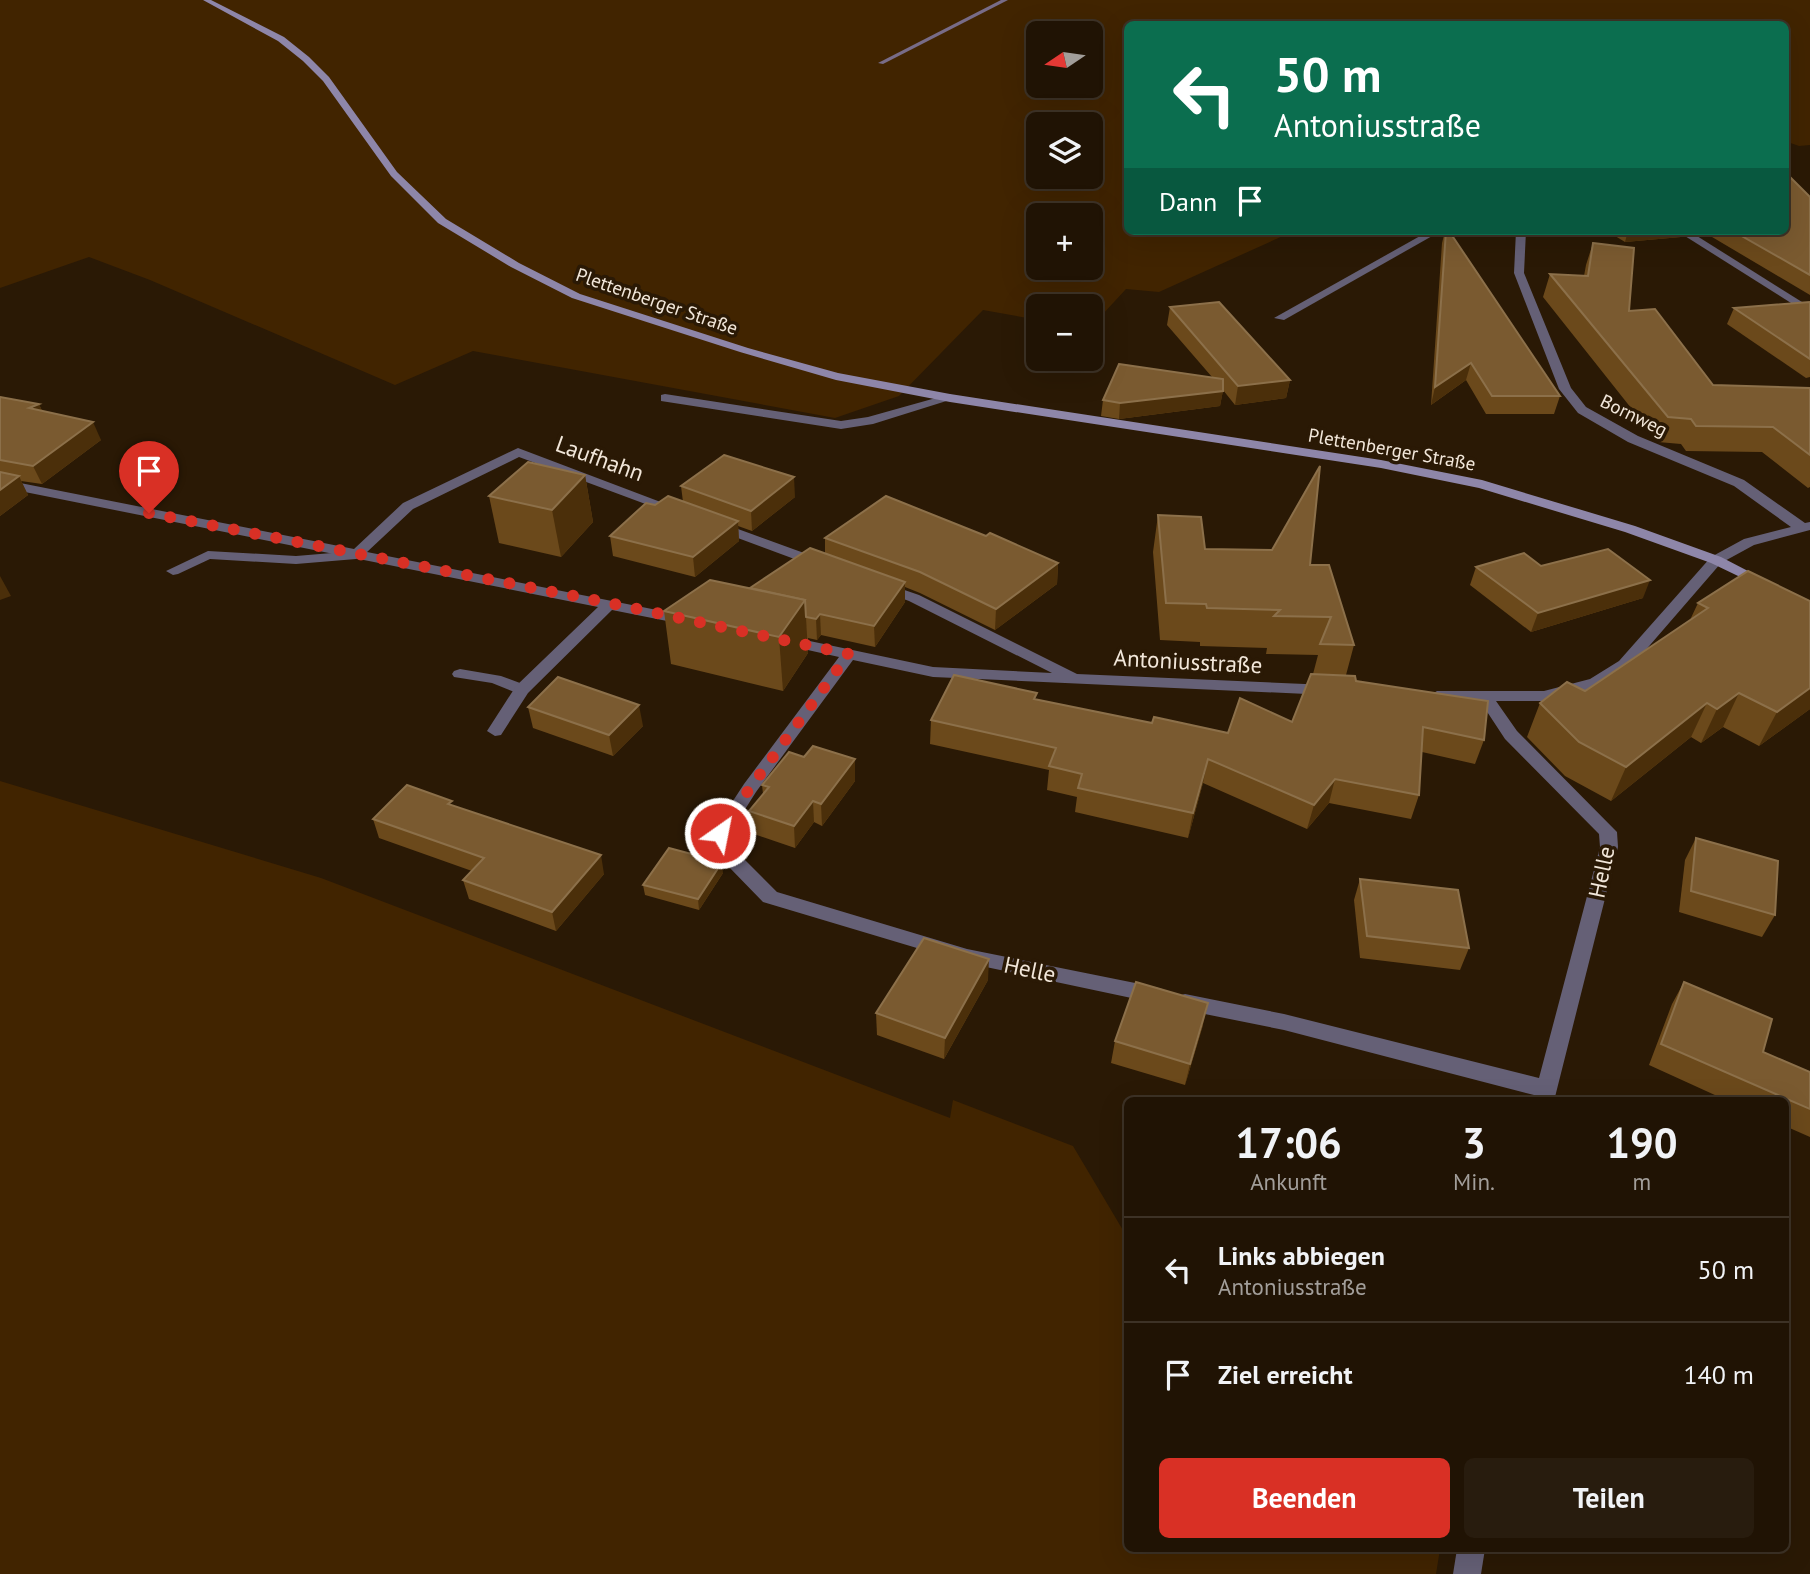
<!DOCTYPE html>
<html lang="de">
<head>
<meta charset="utf-8">
<style>
  body { margin:0; font-family:"PT Sans",sans-serif; background:#281c0e; color:#f1f3f6; height:100vh; display:flex; flex-direction:column; font-size:26px; white-space:nowrap }
  * { box-sizing:border-box; margin:0 }
  p { font-size:23px; color:#a29e9a }
  .icon { flex:none; width:38px; height:38px; fill:none; stroke:currentColor; stroke-width:2; stroke-linecap:round; stroke-linejoin:round }
  .map { position:relative; flex:1; overflow:hidden }
  .side { position:absolute; left:1124px; top:1097px; width:665px; height:455px; display:flex; flex-direction:column; background:#201304; border-radius:10px; box-shadow:0 7px 28px #0002,0 0 0 2px #3d3226 }
  .side>* { flex:none }
  .hud { position:absolute; left:1124px; top:21px; width:665px; height:214px; border-radius:10px; box-shadow:0 7px 28px #0002,0 0 0 2px #3d3226; background:#0b6e4f; color:#fff; overflow:hidden }
  .needle { width:46px; rotate:257deg }
  .controls { position:absolute; left:1026px; top:21px; display:grid; gap:14px }
  .controls a { display:grid; place-items:center; width:77px; height:77px; border-radius:10px; background:#201304; box-shadow:0 7px 28px #0002,0 0 0 2px #3d3226; font-size:35px }
  .pin { position:absolute; display:grid; place-items:center; width:60px; height:60px; color:#fff; margin:-72px -30px; border-radius:50% 50% 50% 0; rotate:-45deg; box-shadow:0 0 7px #0007 }
  .pin .icon { rotate:45deg }
  .me { position:absolute; width:77px; margin:-38px; rotate:33deg; stroke-linejoin:round; filter:drop-shadow(0 0 5px #0008) }
  .turn { display:flex; align-items:center; gap:24px; height:147px; padding:0 35px; font-size:32px }
  .turn .icon { width:91px; height:91px; stroke-width:2.5 }
  .turn b { display:block; font-size:49px; line-height:60px }
  .then { display:flex; align-items:center; height:66px; padding:0 35px; background:#0003; gap:14px; font-size:26px }
  .eta { display:flex; justify-content:space-evenly; align-items:center; height:119px; text-align:center }
  .eta b { font-size:42px; font-weight:800; line-height:49px }
  .button { display:flex; gap:14px; margin-top:auto; padding:14px 35px }
  .button a { flex:1; height:80px; border-radius:10px; background:#d93025; color:#fff; font-size:28px; font-weight:800; line-height:80px; text-align:center }
  .button a+a { background:#281c0e; color:#f1f3f6 }
  ul { padding:0; list-style:none }
  li { display:flex; align-items:center; gap:21px; height:105px; padding:0 35px; border-top:2px solid #3d3226 }
  li div { flex:1 }
  li b { display:block; font-size:26px }
  li em { font-style:normal }
  .map>svg:first-child { display:block }
</style>
</head>
<body>
<div class="map">
<svg width="1810" height="1574" viewBox="0 0 1810 1574">
  <rect width="100%" height="100%" fill="#2a1905"/>
  <g fill="#412400" fill-rule="evenodd">
    <path d="M0,0H1810V145L1799,146L1785,141V24H1127V231H1294L1159,292L1126,289L1090,328V306H1038V320L983,310L899,396L835,418L473,351L395,385L150,280L89,257L0,288ZM1038,33H1090V86H1038ZM1038,124H1090V177H1038ZM1038,215H1090V268H1038Z"/>
    <polygon points="0,781 321,878 950,1118 953,1100 1073,1146 1127,1237 1127,1549 1440,1549 1436,1574 0,1574"/>
  </g>
  <g fill="none" stroke-linecap="round" stroke-linejoin="round">
    <polygon fill="#786c88" fill-rule="evenodd" points="1001,0 1008,0 883,64 878,63"/>
    <g fill="#656076" fill-rule="evenodd">
      <polygon points="208,551 296,556 356,551 363,555 356,559 296,564 210,559 178,574 173,575 166,571"/>
      <polygon points="460,669 501,676 528,686 530,690 522,695 492,683 454,677 452,674 454,671"/>
    </g>
    <g fill="#656076" fill-rule="evenodd">
      <polygon points="1429,231 1441,231 1284,320 1274,318"/>
      <polygon points="1516,231 1526,231 1524,273 1571,388 1586,407 1638,436 1744,480 1805,523 1810,522 1810,530 1754,545 1721,563 1631,667 1602,687 1544,701 1496,701 1517,731 1617,832 1618,847 1554,1101 1534,1101 1534,1095 1284,1030 1185,1010 1178,1008 1175,1002 1178,996 1185,994 1284,1014 1539,1078 1600,847 1599,834 1505,739 1480,701 1437,701 1429,696 1437,691 1544,691 1590,679 1619,661 1711,557 1744,539 1791,527 1734,486 1628,442 1578,413 1559,389 1514,273"/>
      <polygon points="1677,231 1689,231 1810,307 1810,315"/>
      <polygon points="665,394 841,421 868,417 950,394 956,398 873,424 841,429 661,401 661,395"/>
      <polygon points="518,448 687,512 685,515 675,515 519,457 413,509 367,552 692,617 695,620 687,625 612,610 528,693 501,735 495,736 487,731 516,686 598,607 0,487 0,479 354,549 403,503"/>
      <polygon points="716,521 826,561 828,564 826,567 816,567 711,528 711,522"/>
      <polygon points="884,583 919,595 1077,674 1328,685 1336,690 1328,695 933,677 853,660 756,792 730,833 742,857 777,892 967,949 1155,987 1162,989 1165,995 1162,1001 1155,1003 967,963 763,902 728,866 712,833 744,784 839,657 781,644 778,641 781,638 786,636 933,667 1052,673 909,601 879,590 877,587"/>
      <polygon points="1457,1549 1485,1549 1481,1574 1453,1574"/>
    </g>
    <polygon fill="#8e86a9" fill-rule="evenodd" points="203,0 211,0 284,37 309,57 329,77 397,172 446,219 519,263 580,294 748,348 838,373 950,394 1381,460 1482,480 1635,526 1721,557 1773,584 1771,587 1761,587 1711,563 1625,532 1479,488 1381,468 950,402 836,380 740,352 572,298 511,267 438,223 391,176 323,81 303,61 278,41"/>
  </g>
  <g fill="#6b491b">
    <polygon points="1810,197 1810,295 1707,234 1700,235 1694,231 1785,231"/>
    <polygon points="1445,231 1449,231 1560,396 1554,414 1486,414 1466,380 1431,405 1442,243"/>
    <polygon points="1607,231 1683,231 1681,237 1625,242"/>
    <polygon points="1593,243 1629,311 1713,385 1810,388 1810,487 1808,488 1762,452 1686,451 1681,444 1658,442 1543,297 1550,274 1584,276 1586,265"/>
    <polygon points="1810,302 1810,377 1806,378 1727,324 1734,308"/>
    <polygon points="1170,307 1290,380 1286,398 1235,405 1223,390 1220,406 1119,419 1101,416 1103,400 1212,377 1167,325"/>
    <polygon points="0,397 39,404 42,411 101,440 42,484 21,481 28,495 0,516"/>
    <polygon points="585,475 593,522 561,557 499,543 489,496"/>
    <polygon points="681,486 795,497 752,531 738,526 739,541 695,577 613,556 610,536 655,505 683,502"/>
    <polygon points="1158,515 1205,549 1310,565 1354,645 1346,675 1484,740 1475,764 1422,752 1419,795 1411,819 1329,803 1307,829 1203,783 1188,838 1075,812 1077,797 1047,790 1049,770 930,744 931,720 1037,700 1152,723 1228,733 1292,722 1313,674 1318,655 1266,654 1267,648 1200,646 1200,642 1160,640 1153,552"/>
    <polygon points="825,538 1058,563 1057,584 995,630 920,593 905,587 905,602 875,647 821,635 817,640 808,638 808,653 783,691 671,664 664,611 750,588 825,553"/>
    <polygon points="1541,566 1643,598 1531,632 1470,585 1476,567"/>
    <polygon points="1810,601 1810,709 1759,746 1723,727 1701,743 1691,737 1611,801 1565,776 1527,737 1540,703 1585,691 1690,620 1698,603"/>
    <polygon points="528,707 643,726 613,756 533,728"/>
    <polygon points="804,757 855,759 855,781 822,826 814,822 795,848 751,833 749,811 763,794 762,785"/>
    <polygon points="453,805 604,874 556,931 469,899 463,880 472,871 379,838 373,819"/>
    <polygon points="1696,838 1775,915 1762,937 1679,912 1685,860"/>
    <polygon points="723,873 699,910 645,895 643,885"/>
    <polygon points="1360,879 1469,948 1460,970 1360,958 1354,900"/>
    <polygon points="988,980 944,1059 877,1035 876,1013"/>
    <polygon points="1684,982 1763,1052 1810,1072 1810,1137 1785,1126 1785,1101 1728,1101 1649,1065 1672,1004"/>
    <polygon points="1203,1025 1185,1085 1111,1063 1115,1041"/>
  </g>
  <g fill="#4b2f0a">
    <polygon points="1628,231 1683,231 1681,237 1625,242"/>
    <polygon points="1702,231 1708,231 1707,234 1700,235"/>
    <polygon points="1471,363 1466,380 1431,405 1435,387"/>
    <polygon points="1290,380 1286,398 1235,405 1238,386"/>
    <polygon points="1223,391 1220,406 1119,419 1120,403"/>
    <polygon points="39,404 47,422 29,408"/>
    <polygon points="93,422 101,440 42,484 33,466"/>
    <polygon points="585,475 593,522 561,557 552,510"/>
    <polygon points="19,476 28,495 0,516 0,490"/>
    <polygon points="794,477 795,497 752,531 751,511"/>
    <polygon points="738,521 739,541 695,577 693,557"/>
    <polygon points="1058,563 1057,584 995,630 996,609"/>
    <polygon points="0,576 11,596 0,600"/>
    <polygon points="1650,580 1643,598 1531,632 1538,613"/>
    <polygon points="905,582 905,602 875,647 874,626"/>
    <polygon points="805,600 808,653 783,691 779,637"/>
    <polygon points="820,614 821,635 817,640 816,619"/>
    <polygon points="1810,688 1810,709 1759,746 1777,712"/>
    <polygon points="1739,693 1723,727 1701,743 1717,709"/>
    <polygon points="1707,703 1691,737 1611,801 1626,767"/>
    <polygon points="639,705 643,726 613,756 609,735"/>
    <polygon points="855,759 855,781 822,826 821,804"/>
    <polygon points="1208,759 1203,783 1188,838 1193,813"/>
    <polygon points="1335,779 1329,803 1307,829 1314,805"/>
    <polygon points="813,801 814,822 795,848 794,826"/>
    <polygon points="601,855 604,874 556,931 552,912"/>
    <polygon points="722,862 723,873 699,910 698,899"/>
    <polygon points="989,959 988,980 944,1059 945,1038"/>
    <polygon points="1208,1003 1203,1025 1185,1085 1190,1064"/>
  </g>
  <g fill="#7a5a30" stroke="#8c704a" stroke-width="2">
    <polygon points="1785,172 1810,197 1810,275 1733,231 1785,231"/>
    <polygon points="1446,231 1449,231 1560,396 1492,396 1471,363 1435,387"/>
    <polygon points="1593,243 1634,248 1629,311 1655,309 1713,385 1810,388 1810,455 1773,427 1696,426 1691,419 1668,417 1550,274 1588,276"/>
    <polygon points="1219,302 1290,380 1238,386 1170,307"/>
    <polygon points="1810,302 1810,359 1734,308"/>
    <polygon points="1119,364 1223,379 1223,391 1120,403 1103,400"/>
    <polygon points="0,397 39,404 29,408 93,422 33,466 0,460"/>
    <polygon points="724,455 794,477 751,511 681,486"/>
    <polygon points="528,462 585,475 552,510 489,496"/>
    <polygon points="1320,466 1310,565 1329,565 1354,645 1320,644 1331,617 1274,616 1280,610 1207,608 1206,604 1166,603 1158,515 1201,517 1205,549 1272,550"/>
    <polygon points="0,472 19,476 0,490"/>
    <polygon points="668,496 738,521 693,557 610,536 646,503 655,505"/>
    <polygon points="886,496 986,536 990,533 1058,563 996,609 920,572 825,538"/>
    <polygon points="810,548 905,582 874,626 820,614 816,619 806,617 805,600 750,588"/>
    <polygon points="1608,549 1650,580 1538,613 1476,567 1524,553 1541,566"/>
    <polygon points="1748,571 1810,601 1810,688 1777,712 1739,693 1717,709 1707,703 1626,767 1579,742 1540,703 1567,682 1585,691 1708,608 1698,603"/>
    <polygon points="710,580 805,600 779,637 664,611"/>
    <polygon points="1311,674 1355,676 1356,681 1488,701 1484,740 1423,727 1419,795 1335,779 1314,805 1208,759 1193,813 1078,788 1082,774 1049,766 1056,748 931,720 954,675 1037,693 1034,699 1152,723 1154,717 1228,733 1240,698 1292,722"/>
    <polygon points="558,677 639,705 609,735 528,707"/>
    <polygon points="813,746 855,759 821,804 813,801 794,826 749,811 769,787 762,785 789,752 804,757"/>
    <polygon points="407,785 452,801 448,804 601,855 552,912 463,880 484,858 373,819"/>
    <polygon points="1696,838 1778,861 1775,915 1691,891"/>
    <polygon points="669,848 722,862 698,899 643,885"/>
    <polygon points="1360,879 1458,890 1469,948 1367,936"/>
    <polygon points="924,938 989,959 945,1038 876,1013"/>
    <polygon points="1136,982 1208,1003 1190,1064 1115,1041"/>
    <polygon points="1684,982 1772,1019 1763,1052 1810,1072 1810,1109 1661,1044"/>
  </g>
  <g fill="none" stroke-linecap="round" stroke-linejoin="round">
    <polyline stroke="#d93025" stroke-width="12" stroke-dasharray="0 21.6" points="149,513 610,603 849,654 750,788 720,833"/>
  </g>
  <g text-anchor="middle" dominant-baseline="central" stroke-width="7" stroke-linejoin="round" paint-order="stroke">
    <g font-size="19" fill="#f2e7da" stroke="#2a1905">
      <text transform="translate(657 301) rotate(19)">Plettenberger Straße</text>
      <text transform="translate(1634 415) rotate(26)">Bornweg</text>
      <text transform="translate(1392 449) rotate(10)">Plettenberger Straße</text>
    </g>
    <g font-size="23" fill="#f2e7da" stroke="#2a1905">
      <text transform="translate(600 458) rotate(20)">Laufhahn</text>
      <text transform="translate(1188 661) rotate(3)">Antoniusstraße</text>
      <text transform="translate(1601 872) rotate(-78)">Helle</text>
      <text transform="translate(1030 969) rotate(12)">Helle</text>
    </g>
  </g>
</svg>
<div class="controls">
<a><svg class="needle" viewBox="-14 -14 28 28"><path d="M0-13l5 13h-10z" fill="#e53935"/><path d="M0 13l5-13h-10z" fill="#a29e9a"/></svg></a>
<a><svg class="icon" aria-label="layers" viewBox="0 0 24 24"><path d="M12 4l9 5-9 5-9-5zM3 14l9 5 9-5"/></svg></a>
<a>+</a>
<a>−</a>
</div>
<div class="pin" style="left:149px;top:513px;background:#d93025"><svg class="icon" aria-label="arrive" viewBox="0 0 24 24"><path d="M6 21V4h12l-3 4 3 4H6"/></svg></div>
<svg class="me" style="left:720px;top:833px" viewBox="-20 -20 40 40"><circle r="17" fill="#d93025" stroke="#fff" stroke-width="3"/><path d="M0-11L8 9 0 5-8 9z" fill="#fff"/></svg>
<div class="hud">
<div class="turn"><svg class="icon" aria-label="left" viewBox="0 0 24 24"><path d="M17 20v-9H6M10 6l-5 5 5 5"/></svg><div><b>50 m</b>Antoniusstraße</div></div>
<div class="then">Dann<svg class="icon" aria-label="arrive" viewBox="0 0 24 24"><path d="M6 21V4h12l-3 4 3 4H6"/></svg></div>
</div>
<section class="side">
<div class="eta">
<div><b>17:06</b><p>Ankunft</p></div>
<div><b>3</b><p>Min.</p></div>
<div><b>190</b><p>m</p></div>
</div>
<ul>
<li><svg class="icon" aria-label="left" viewBox="0 0 24 24"><path d="M17 20v-9H6M10 6l-5 5 5 5"/></svg><div><b>Links abbiegen</b><p>Antoniusstraße</p></div><em>50 m</em></li>
<li><svg class="icon" aria-label="arrive" viewBox="0 0 24 24"><path d="M6 21V4h12l-3 4 3 4H6"/></svg><div><b>Ziel erreicht</b></div><em>140 m</em></li>
</ul>
<div class="button"><a>Beenden</a><a>Teilen</a></div>
</section>
</div>
</body>
</html>
